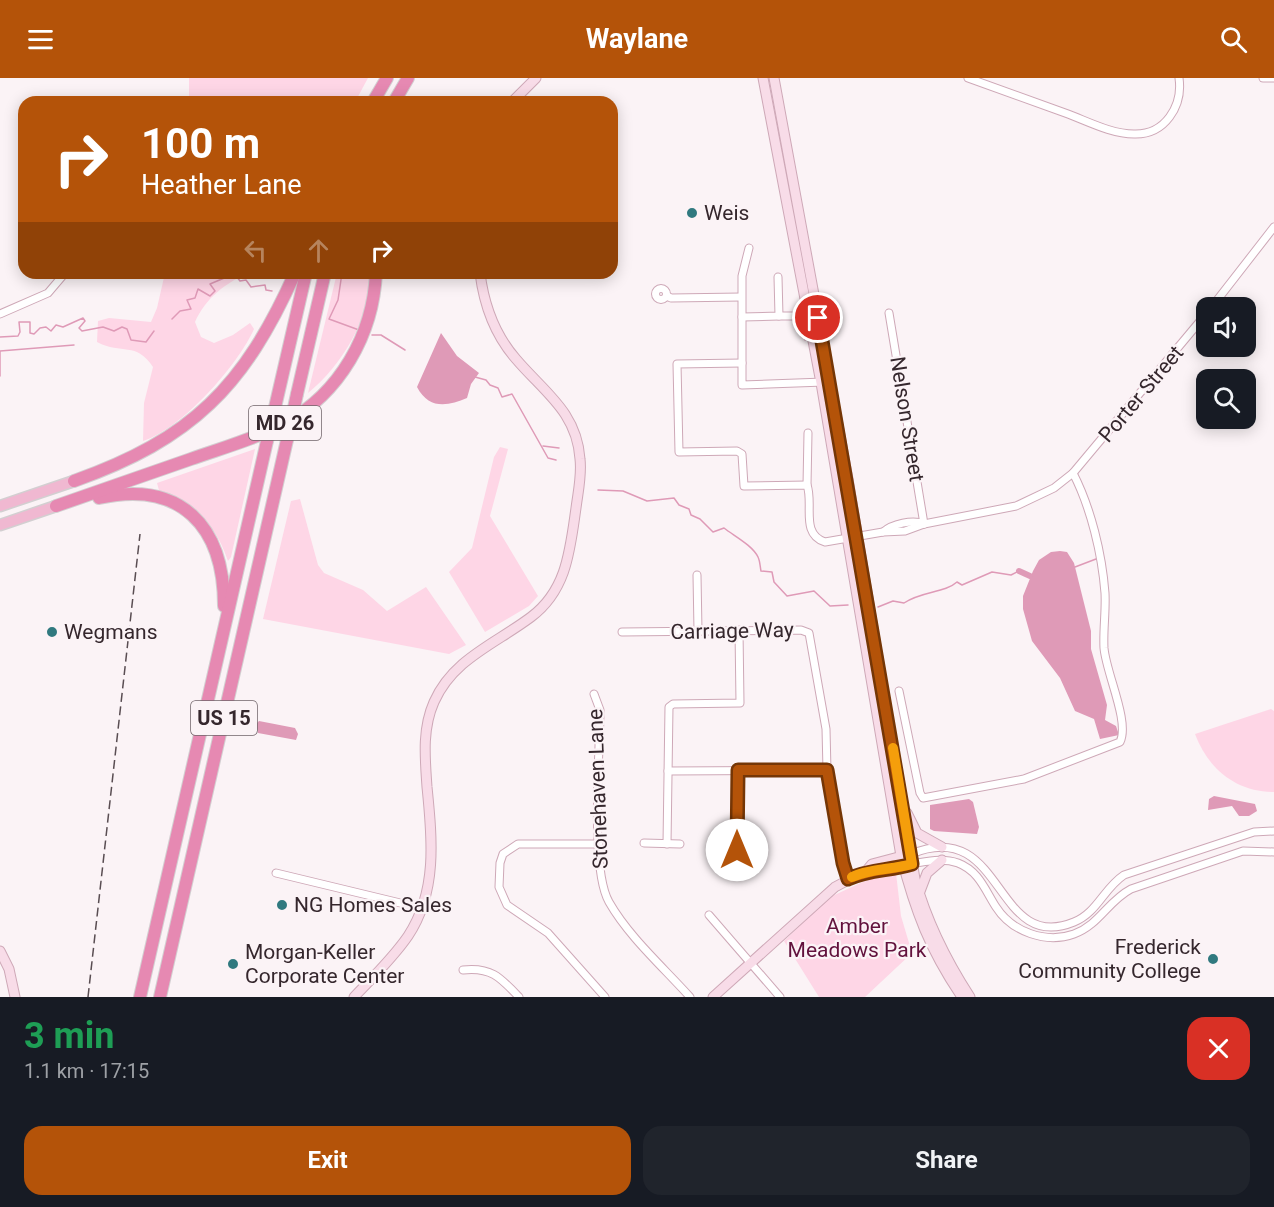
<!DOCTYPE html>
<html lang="en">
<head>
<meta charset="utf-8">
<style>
  body { margin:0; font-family:Roboto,sans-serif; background:#20242c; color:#f1f3f6; height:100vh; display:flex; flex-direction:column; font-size:22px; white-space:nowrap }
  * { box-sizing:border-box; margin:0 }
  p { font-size:20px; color:#9ea1a6 }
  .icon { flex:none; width:33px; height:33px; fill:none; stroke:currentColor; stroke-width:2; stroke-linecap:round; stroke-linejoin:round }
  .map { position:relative; height:919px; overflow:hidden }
  .sheet { display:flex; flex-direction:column; background:#171b24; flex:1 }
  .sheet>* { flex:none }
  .banner { position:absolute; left:18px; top:18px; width:600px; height:183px; border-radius:18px; box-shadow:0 3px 15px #0003; background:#b45309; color:#fff; overflow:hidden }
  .fabs { position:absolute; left:1196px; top:219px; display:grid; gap:12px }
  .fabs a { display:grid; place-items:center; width:60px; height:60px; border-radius:12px; background:#171b24; box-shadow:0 3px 15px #0003; font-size:30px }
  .pin { position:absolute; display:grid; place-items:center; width:51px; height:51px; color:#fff; margin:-26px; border:3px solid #fff; border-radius:50%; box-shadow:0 2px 6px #0007 }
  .me { position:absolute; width:66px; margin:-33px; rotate:0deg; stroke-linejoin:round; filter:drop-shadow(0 0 4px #0008) }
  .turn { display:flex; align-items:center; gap:21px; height:126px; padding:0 24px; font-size:27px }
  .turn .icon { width:78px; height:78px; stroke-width:2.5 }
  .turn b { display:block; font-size:42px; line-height:51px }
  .lanes { display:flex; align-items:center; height:57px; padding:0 24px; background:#0003; justify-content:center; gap:30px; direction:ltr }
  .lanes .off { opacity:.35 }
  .round { display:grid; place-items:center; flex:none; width:63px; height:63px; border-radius:18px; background:#20242c }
  .summary { display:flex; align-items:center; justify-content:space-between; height:102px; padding:0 24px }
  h1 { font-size:36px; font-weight:700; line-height:45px; color:#1e9e55 }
  .action { display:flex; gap:12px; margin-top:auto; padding:12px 24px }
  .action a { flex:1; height:69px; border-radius:18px; background:#b45309; color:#fff; font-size:24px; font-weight:700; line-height:69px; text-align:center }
  .action a+a { background:#20242c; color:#f1f3f6 }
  header { display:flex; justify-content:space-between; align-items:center; height:78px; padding:0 24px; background:#b45309; color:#fff; font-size:27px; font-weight:700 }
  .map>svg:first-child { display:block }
</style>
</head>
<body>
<header><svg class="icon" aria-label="menu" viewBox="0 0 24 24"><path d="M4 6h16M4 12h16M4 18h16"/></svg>Waylane<svg class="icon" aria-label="search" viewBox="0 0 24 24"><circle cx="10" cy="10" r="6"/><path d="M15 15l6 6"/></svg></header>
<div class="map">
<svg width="1274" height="919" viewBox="0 0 1274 919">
  <rect width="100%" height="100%" fill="#fbf3f6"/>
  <g fill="#fed6e6">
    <polygon points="189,0 368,0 355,24 189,24"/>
    <path d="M165,195H248C224,206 206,220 195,244L201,259L214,265L233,257L250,245L254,251C238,287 182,351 143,363L144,325L153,289C136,263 122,277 97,264L98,243L109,240L151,244L157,230Z"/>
    <path d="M337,195H370C371,240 342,287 308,315Z"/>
    <polygon points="500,369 508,371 490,438 538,518 529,528 485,554 449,494 472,470 494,379"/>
    <path d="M255,371L231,479L228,483C216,447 196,428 160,416L157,405Z"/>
    <polygon points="300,421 318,487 324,495 363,512 387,533 426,509 466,567 449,576 263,541 291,423"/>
    <path d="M1271,631L1274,633V714C1236,714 1208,691 1195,656Z"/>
    <polygon points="889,792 896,795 901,838 912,875 865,919 819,919 784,863 830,819"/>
  </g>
  <g fill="#df9ab7">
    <path d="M441,255L457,278L479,295L471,306L467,320C448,328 429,332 417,309Z"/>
    <polygon points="1060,473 1067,474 1074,485 1091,553 1091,571 1107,627 1105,642 1116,648 1119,657 1100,661 1094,641 1075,633 1060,600 1032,563 1023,531 1023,518 1033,493 1039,482 1051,474"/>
    <polygon points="259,643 295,650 298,656 296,662 258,655 256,646"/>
    <polygon points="1214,718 1255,726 1257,733 1249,738 1239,738 1232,728 1208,732 1209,721"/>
    <polygon points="969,721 973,724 979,749 977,756 934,753 930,751 930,727"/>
  </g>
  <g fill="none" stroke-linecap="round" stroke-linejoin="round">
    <g stroke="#df9ab7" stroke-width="1.5">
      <polyline points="342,195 338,222 329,241 359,252"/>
      <polyline points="795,240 805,262"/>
      <polyline points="172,241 180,233 191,231 187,222 195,220 198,211 210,218 215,213 210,206 229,198 237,199 240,203 246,202 251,209 265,207 266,212 272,213"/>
      <polyline points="372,257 381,257 405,272"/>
      <polyline points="0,259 18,258 20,254 19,244 30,244 30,255 34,256 40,250 46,249 51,253 56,247 63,249 83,240 85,243 79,250 82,253 103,249 114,253 122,249 127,251 131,262 146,264 154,253"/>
      <polyline points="0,298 0,273 74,267"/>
      <polyline points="475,299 486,302 490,307 498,310 502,319 512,316 548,380 556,382"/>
      <polyline points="543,368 559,370"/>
      <path d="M598,412L623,413L647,423L674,420L679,427L689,431L691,437L700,441L713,454L724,450C734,458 752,467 758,479C760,483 760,488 761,493L772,494L774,504L787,518L814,513L830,528L848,527"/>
      <polyline points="1075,489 1096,481"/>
      <path d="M878,529L893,523L904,525C921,513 945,515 957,504L962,507L992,494L1011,497L1019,493"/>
    </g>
    <polyline stroke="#df9ab7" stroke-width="6" points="1019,493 1030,498"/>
    <defs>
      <g id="street">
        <path d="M968,0C1002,12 1035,24 1068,36C1089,44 1112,56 1134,56C1165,57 1183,28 1179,0"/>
        <polyline points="1263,0 1274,0"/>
        <polyline points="749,170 742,198 742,307 824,304"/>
        <circle cx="661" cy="216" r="5.5"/>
        <polyline points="667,218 671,220 741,219"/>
        <polyline points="1211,230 1274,149"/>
        <polyline points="889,235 924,446"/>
        <polyline points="0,236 48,215 65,195"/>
        <polyline points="779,238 792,238"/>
        <polyline points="742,239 779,238 778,199"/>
        <path d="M742,285L677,286L679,374L737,373L742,376L744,408L807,407C814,426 800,456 825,464L883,454L905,453L924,446L1016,428L1054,410L1073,395C1091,430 1102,476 1105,515C1106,533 1103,552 1104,570C1106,595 1130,644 1120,664L1024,701L923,720L920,715L899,613"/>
        <polyline points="1073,395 1206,236"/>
        <polyline points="807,407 808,355"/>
        <path d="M883,454C892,446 913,441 924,446"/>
        <polyline points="697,497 698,553"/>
        <polyline points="622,554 801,552 809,555 826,651 827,692 843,785 848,801"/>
        <path d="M594,616L600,632C600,675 590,791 609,824C629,859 663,889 690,919"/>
        <polyline points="668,693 827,692"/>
        <polyline points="644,765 680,766"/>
        <polyline points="599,766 518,766 503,776 500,785 499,809 507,827 548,855 605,919"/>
        <polyline points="667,766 669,629 673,626 740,625 739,552"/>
        <path d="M911,776C1005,737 993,877 1074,844C1097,835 1104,810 1124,797L1254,754L1274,753"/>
        <path d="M912,786C927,783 943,780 958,785C979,793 985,812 996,829C1012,854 1046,866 1074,856C1099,847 1108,823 1131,811L1243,773L1274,774"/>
        <polyline points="737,792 738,692"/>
        <polyline points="276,795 421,830"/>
        <polyline points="709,837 780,919"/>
        <path d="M463,892C491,889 500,899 519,919"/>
      </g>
      <g id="secondary">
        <path d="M763,0L821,305L901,778C915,833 930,872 962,919"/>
        <path d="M774,0L848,401L915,801C927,844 946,882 970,919"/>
        <polyline points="512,24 536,0"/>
        <polyline points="907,735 917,755 942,769"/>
        <polyline points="867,792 874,794 908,787"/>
        <polyline points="919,816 927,795 942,782"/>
        <polyline points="0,873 9,891 15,919"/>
        <path d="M354,919C373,899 393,880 408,858C438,813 432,759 427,709C425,680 422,651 434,624C453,581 495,566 531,539C567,512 570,472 576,430C578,414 582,397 580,381C577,334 544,314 516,281C495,257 484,227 480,195"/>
        <polyline points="713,919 835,809 867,792 872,786 906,777"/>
      </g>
      <g id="primary">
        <polyline points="0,428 74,403"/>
        <polyline points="0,447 56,428"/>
      </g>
      <g id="highway">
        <polyline points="373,24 387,0"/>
        <polyline points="394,24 408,0"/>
        <polyline points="297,316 325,195"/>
        <polyline points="273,338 306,195"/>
        <path d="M74,403C192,361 244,309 295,195"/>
        <path d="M99,420C181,402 224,448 224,528"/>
        <path d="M56,428C101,412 146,397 191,381C222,370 255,361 285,345C340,315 373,257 376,195"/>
        <polyline points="140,919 267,363"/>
        <polyline points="160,919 287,362"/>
      </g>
    </defs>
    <use href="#street" stroke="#cea8b7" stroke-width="9"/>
    <use href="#secondary" stroke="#cea8b7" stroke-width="11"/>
    <use href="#primary" stroke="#d3cfd1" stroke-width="13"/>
    <use href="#highway" stroke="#d3cfd1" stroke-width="14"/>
    <use href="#street" stroke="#fff" stroke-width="7"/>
    <use href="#secondary" stroke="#f8dce8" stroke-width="9"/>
    <use href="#primary" stroke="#f0b8d1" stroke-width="10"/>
    <use href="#highway" stroke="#e689b2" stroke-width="12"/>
    <polyline stroke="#594d52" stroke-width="1.5" stroke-dasharray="9 4.5" stroke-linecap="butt" points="88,919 140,456"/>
    <defs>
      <g id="highway-bridge">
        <polyline points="287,362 297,316"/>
        <polyline points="267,363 273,338"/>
      </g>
    </defs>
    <use href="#highway-bridge" stroke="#d3cfd1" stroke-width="14" stroke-linecap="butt"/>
    <use href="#highway-bridge" stroke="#e689b2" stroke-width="12"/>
  </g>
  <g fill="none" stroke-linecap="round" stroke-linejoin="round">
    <defs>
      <path id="route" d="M737,772L738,692H827L843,785L848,801C870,791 889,793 912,786L818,240"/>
    </defs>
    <use href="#route" stroke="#753606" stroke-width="15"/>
    <use href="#route" stroke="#b45309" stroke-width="10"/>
    <path stroke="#f59e0b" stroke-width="10" d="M852,799C871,790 892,792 912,786L893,670"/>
  </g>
  <g fill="#30797f" stroke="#fbf3f6" stroke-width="2">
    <circle cx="692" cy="135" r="6"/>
    <circle cx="52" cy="554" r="6"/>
    <circle cx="282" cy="827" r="6"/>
    <circle cx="1213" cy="881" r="6"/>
    <circle cx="233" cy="886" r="6"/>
  </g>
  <g text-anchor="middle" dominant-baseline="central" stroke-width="4.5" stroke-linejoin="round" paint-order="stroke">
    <g fill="#fbf3f6" stroke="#706469" stroke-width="1.5">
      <rect x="249" y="328" width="72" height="34" rx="4.5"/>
      <rect x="191" y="623" width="66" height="34" rx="4.5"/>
    </g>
    <g font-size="20" font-weight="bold" fill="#35272d">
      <text x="285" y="345">MD 26</text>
      <text x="224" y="640">US 15</text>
    </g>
    <g font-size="21" fill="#35272d" stroke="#fbf3f6" text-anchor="start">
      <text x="704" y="135">Weis</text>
      <text x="64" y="554">Wegmans</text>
      <text x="294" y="827">NG Homes Sales</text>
      <text x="1201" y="869" text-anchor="end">Frederick<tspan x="1201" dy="24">Community College</tspan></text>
      <text x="245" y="874">Morgan-Keller<tspan x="245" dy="24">Corporate Center</tspan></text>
    </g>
    <g font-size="21" fill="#35272d" stroke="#fbf3f6">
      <text transform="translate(1141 316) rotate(-50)">Porter Street</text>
      <text transform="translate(907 341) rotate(81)">Nelson Street</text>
      <text transform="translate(732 553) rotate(-1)">Carriage Way</text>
      <text transform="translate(598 711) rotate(-92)">Stonehaven Lane</text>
    </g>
    <g font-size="21" fill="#62123d" stroke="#fbf3f6">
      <text x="857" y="848">Amber<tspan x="857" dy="24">Meadows Park</tspan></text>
    </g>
  </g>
</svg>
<div class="fabs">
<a><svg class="icon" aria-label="sound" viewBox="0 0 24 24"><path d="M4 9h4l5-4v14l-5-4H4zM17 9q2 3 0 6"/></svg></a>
<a><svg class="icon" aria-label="search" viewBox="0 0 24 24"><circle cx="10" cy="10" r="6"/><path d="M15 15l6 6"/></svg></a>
</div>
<div class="pin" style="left:818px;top:240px;background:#d93025"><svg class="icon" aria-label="arrive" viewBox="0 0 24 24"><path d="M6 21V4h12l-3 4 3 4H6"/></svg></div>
<svg class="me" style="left:737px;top:772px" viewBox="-20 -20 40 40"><circle r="19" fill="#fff"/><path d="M0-13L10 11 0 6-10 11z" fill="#b45309"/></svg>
<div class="banner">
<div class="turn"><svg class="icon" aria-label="right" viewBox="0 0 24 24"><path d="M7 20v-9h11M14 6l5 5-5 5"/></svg><div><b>100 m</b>Heather Lane</div></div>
<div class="lanes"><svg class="icon off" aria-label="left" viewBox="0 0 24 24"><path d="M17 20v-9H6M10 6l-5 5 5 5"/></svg><svg class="icon off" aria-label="ahead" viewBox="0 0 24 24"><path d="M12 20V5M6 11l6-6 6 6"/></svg><svg class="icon" aria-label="right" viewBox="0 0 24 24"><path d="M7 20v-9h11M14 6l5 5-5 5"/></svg></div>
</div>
</div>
<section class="sheet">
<div class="summary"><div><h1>3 min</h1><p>1.1 km · 17:15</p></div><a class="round" style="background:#d93025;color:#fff"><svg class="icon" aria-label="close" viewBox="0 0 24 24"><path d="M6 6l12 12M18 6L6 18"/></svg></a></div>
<div class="action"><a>Exit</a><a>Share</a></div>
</section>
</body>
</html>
